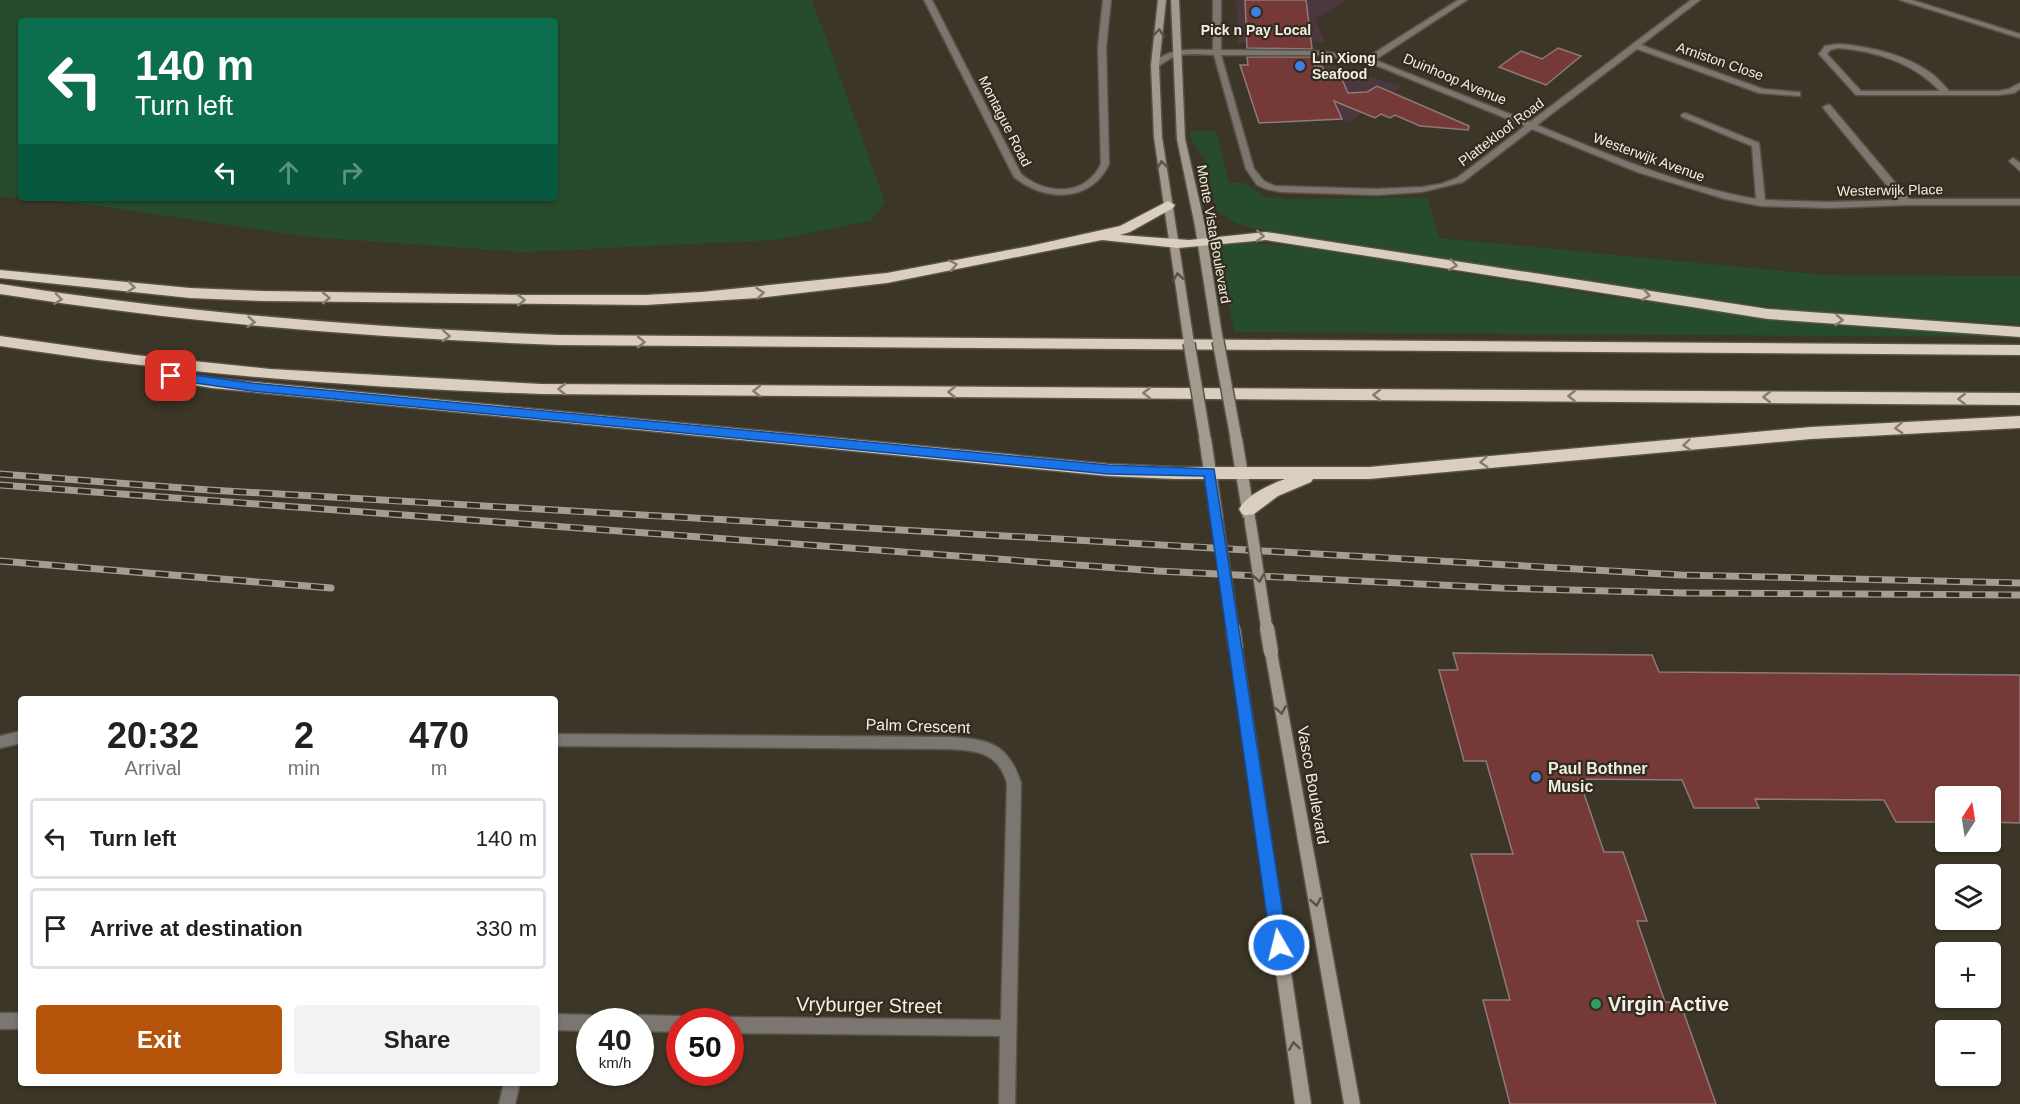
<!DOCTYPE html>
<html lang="en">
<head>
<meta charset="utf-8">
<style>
  body { margin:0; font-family:Arial,sans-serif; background:#f2f2f2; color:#202124; height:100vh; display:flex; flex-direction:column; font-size:22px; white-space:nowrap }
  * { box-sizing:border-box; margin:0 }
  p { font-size:20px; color:#757577 }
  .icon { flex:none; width:33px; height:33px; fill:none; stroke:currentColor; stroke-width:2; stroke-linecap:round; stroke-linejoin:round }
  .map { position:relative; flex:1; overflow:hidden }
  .panel { position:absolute; left:18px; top:696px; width:540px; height:390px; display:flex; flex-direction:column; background:#fff; border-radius:6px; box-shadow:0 2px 4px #0004 }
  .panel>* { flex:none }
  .hud { position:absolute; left:18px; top:18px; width:540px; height:183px; border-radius:6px; box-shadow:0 2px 4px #0004; background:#0b6e4f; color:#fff; overflow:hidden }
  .needle { width:39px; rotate:12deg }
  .controls { position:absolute; left:1935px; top:786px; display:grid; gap:12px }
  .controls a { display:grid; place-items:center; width:66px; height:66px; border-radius:6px; background:#fff; box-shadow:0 2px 4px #0004; font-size:30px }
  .speed { position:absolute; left:576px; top:1008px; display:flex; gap:12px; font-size:30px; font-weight:700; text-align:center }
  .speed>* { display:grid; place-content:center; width:78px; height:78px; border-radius:50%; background:#fff; box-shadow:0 2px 4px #0004; line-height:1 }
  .speed small { font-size:15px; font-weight:400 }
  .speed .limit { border:9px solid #d22; background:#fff; color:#111 }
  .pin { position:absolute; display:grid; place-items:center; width:51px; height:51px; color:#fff; margin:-26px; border-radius:12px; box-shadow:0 3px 9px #0006 }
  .me { position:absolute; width:66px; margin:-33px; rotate:352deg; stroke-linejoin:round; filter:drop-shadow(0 0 4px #0008) }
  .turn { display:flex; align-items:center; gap:21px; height:126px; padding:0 18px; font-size:27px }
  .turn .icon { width:78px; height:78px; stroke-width:2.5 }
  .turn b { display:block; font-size:42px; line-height:51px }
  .lanes { display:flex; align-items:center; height:57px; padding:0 18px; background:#0003; justify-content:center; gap:30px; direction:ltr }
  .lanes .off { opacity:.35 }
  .eta { display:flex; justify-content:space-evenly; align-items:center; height:102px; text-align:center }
  .eta b { font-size:36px; font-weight:700; line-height:42px }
  .cta { display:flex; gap:12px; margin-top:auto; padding:12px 18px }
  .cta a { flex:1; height:69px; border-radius:6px; background:#b45309; color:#fff; font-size:24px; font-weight:700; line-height:69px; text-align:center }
  .cta a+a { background:#f2f2f2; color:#202124 }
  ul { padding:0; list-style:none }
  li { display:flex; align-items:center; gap:18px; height:81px; margin:0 12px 9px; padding:0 6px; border:3px solid #e0e0e0; border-radius:6px }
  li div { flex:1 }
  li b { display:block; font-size:22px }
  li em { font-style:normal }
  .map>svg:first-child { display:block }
</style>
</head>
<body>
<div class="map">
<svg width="2020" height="1104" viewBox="0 0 2020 1104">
  <rect width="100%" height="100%" fill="#3b3627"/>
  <g fill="#4b373e">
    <polygon points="1236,0 1348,0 1315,19 1325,42 1238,43"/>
    <polygon points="1323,64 1341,67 1341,69 1402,86 1347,123 1342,119 1259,123 1240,65"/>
  </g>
  <g fill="#264c2d" fill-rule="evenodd">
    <path d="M0,0H812L885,202L871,221L775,240L524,252L310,237L77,203L0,197ZM21,21H555V198H21Z"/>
    <polygon points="1190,131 1216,131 1229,183 1246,183 1264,197 1284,199 1428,198 1439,238 1825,275 2020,276 2020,324 1804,311 1696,297 1252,228 1234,222 1216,210 1205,160 1191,139"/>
    <polygon points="1227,241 1301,247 1610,297 1838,326 2007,337 1234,332 1219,248"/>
  </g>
  <g fill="#753937" stroke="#8f7a79" stroke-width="1.5">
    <polygon points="1245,0 1306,0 1312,49 1247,48"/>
    <polygon points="1558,48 1581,56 1546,85 1499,67 1521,51 1542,59"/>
    <polygon points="1247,57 1313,57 1315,66 1322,66 1325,72 1339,72 1348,93 1367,92 1377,86 1469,126 1468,130 1420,126 1395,115 1390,118 1381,114 1375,118 1334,101 1342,119 1259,123 1240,65 1248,65"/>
    <polygon points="1453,653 1652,655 1659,672 2020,675 2020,823 1990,822 1990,796 1946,796 1946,822 1896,822 1884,800 1755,799 1759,808 1694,808 1682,780 1579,779 1604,852 1623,852 1647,921 1637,921 1665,1002 1680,1002 1716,1104 1510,1104 1483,1000 1510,1000 1471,854 1513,854 1486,761 1464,761 1439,670 1458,670"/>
  </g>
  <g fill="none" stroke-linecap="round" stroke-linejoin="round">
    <defs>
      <g id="minor">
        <path d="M924,0H932L1021,174C1046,195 1085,197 1101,164L1098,47L1103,0H1111L1106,47L1109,164C1091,203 1044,202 1014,177Z"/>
        <path d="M1213,0H1221V50L1317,51L1368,57L1458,0H1467L1375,60L1530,122L1691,0H1700L1641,45L1763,89L1797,92H1800V96L1759,93L1637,49L1537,125C1608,154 1680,186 1756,199L1752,146L1682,117L1681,115L1685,113L1759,143L1765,200L1829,202L1899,200L1824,109L1823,107L1827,105H1830L1909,199H2020V205H1906L1829,208L1761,206L1725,199L1637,172L1532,129L1463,182L1422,192L1376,195L1281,192L1266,189L1257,185L1246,169L1214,55C1190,54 1177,51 1158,67L1151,65C1169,47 1189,50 1213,50ZM1221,55H1317L1363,60L1525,126L1457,178L1441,184L1422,187L1376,189L1275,186L1264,181L1254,169Z"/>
        <polygon points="1900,0 1912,0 2020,34 2020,38"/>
        <path d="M1838,44C1867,46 1903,54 1928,71C1936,76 1943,84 1949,91H1998L2009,89L2020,83V89L2014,93L1998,95H1856L1819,54L1825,46ZM1838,48C1875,51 1914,63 1940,91H1861L1827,54L1830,50Z"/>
        <polygon points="2013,158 2020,163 2020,171 2009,161"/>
        <polygon points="21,731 21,743 0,748 0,736"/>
        <path d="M555,734L948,737C987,739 1008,742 1021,783L1015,1104H999L1000,1036L730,1033V1022H723L730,1017L1001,1020L1007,783C997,751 977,751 948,749L555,746Z"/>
        <rect x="0" y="1013" width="21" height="16"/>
        <polygon points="555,1014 590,1015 596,1017 597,1022 590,1022 590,1031 555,1030"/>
        <polygon points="640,1015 680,1016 686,1018 687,1022 680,1022 680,1032 640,1031 640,1022 633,1022 634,1017"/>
        <polygon points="504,1083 520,1083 515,1104 499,1104"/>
      </g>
      <g id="secondary">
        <polygon points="1158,0 1166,0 1159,65 1162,137 1194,343 1189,346 1184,343 1154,137 1151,65"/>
        <polygon points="1171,0 1179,0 1185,139 1205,226 1223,341 1218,344 1213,341 1195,226 1177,139"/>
        <polygon points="1205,434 1211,438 1223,519 1217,523 1211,519 1199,438"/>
        <polygon points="1236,434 1242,438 1255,517 1249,521 1243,517 1230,438"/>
        <polygon points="1236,644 1241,645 1242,649 1311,1104 1295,1104 1230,649 1231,645"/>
        <polygon points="1271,647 1276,648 1277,652 1360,1104 1344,1104 1265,652 1266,648"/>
      </g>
      <g id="motorway">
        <polygon points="1168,201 1175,205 1173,208 1130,232 1120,235 1189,240 1266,232 1768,309 2020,327 2020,337 1768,319 1266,240 1178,248 1102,240 887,283 758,298 645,305 263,301 190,298 0,278 0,270 190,288 263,291 526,295 645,295 702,292 887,273 1030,246 1120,226"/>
        <path d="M0,284C186,313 371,328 559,335L2020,345V355L559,345C371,338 186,323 0,294Z"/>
        <path d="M0,336L135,355L270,369L541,384L2020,393V405L541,394C360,388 180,374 0,346Z"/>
        <path d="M169,371L212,378L1108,464L1175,467H1369L1811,427L2020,416V428L1811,439L1369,479H1313L1311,482L1278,496L1254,514L1248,516L1242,514L1239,509C1248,494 1269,485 1285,479H1175L1108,476L212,388L163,380L161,376L163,372Z"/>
      </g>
    </defs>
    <use href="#minor" stroke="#585345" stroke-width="3"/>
    <use href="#secondary" stroke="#585345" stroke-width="3"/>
    <use href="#motorway" stroke="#585345" stroke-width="3"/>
    <use href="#minor" fill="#7b7670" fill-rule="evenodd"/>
    <use href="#secondary" fill="#a29a8f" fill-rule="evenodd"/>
    <use href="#motorway" fill="#dacebe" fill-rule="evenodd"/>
    <defs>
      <g id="rail">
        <polyline points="0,474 209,490 1681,575 2020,583"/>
        <polyline points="0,485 1158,571 1500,588 1684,593 2020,595"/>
        <polyline points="0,561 331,588"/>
      </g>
    </defs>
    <use href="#rail" stroke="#a39e93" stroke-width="7"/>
    <use href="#rail" stroke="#312c1d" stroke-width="4.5" stroke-dasharray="13" stroke-linecap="butt"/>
    <defs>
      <g id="secondary-bridge-far1">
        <polyline points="1218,341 1236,438"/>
        <polyline points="1189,343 1205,438"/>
        <polyline points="1217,519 1233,630"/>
        <polyline points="1250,520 1267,630"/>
      </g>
      <g id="secondary-bridge">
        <polyline points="1233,628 1236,649"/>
        <polyline points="1267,628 1271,652"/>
      </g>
    </defs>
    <use href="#secondary-bridge-far1" stroke="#585345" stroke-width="14" stroke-linecap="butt"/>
    <use href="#secondary-bridge" stroke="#585345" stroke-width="17" stroke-linecap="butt"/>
    <use href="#secondary-bridge-far1" stroke="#a29a8f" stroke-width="11"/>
    <use href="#secondary-bridge" stroke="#a29a8f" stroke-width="14"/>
  </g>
  <defs><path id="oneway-chevron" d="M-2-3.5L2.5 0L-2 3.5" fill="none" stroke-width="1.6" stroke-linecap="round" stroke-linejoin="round" transform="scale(1.5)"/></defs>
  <g stroke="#595245">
    <use href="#oneway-chevron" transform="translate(1159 33) rotate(-84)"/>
    <use href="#oneway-chevron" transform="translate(1162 165) rotate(-99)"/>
    <use href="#oneway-chevron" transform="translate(1178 277) rotate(-99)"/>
    <use href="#oneway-chevron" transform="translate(1259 578) rotate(81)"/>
    <use href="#oneway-chevron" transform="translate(1281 710) rotate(80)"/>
    <use href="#oneway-chevron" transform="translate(1316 902) rotate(80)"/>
    <use href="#oneway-chevron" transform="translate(1294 1046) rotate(-98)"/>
  </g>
  <g stroke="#867d6e">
    <use href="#oneway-chevron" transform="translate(1260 236) rotate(3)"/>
    <use href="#oneway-chevron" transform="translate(953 265) rotate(-11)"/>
    <use href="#oneway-chevron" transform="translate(1453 265) rotate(9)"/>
    <use href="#oneway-chevron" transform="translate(131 287) rotate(5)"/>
    <use href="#oneway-chevron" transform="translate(760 293) rotate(-5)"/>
    <use href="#oneway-chevron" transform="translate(1646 295) rotate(9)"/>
    <use href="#oneway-chevron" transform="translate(326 298) rotate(1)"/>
    <use href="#oneway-chevron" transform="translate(58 299) rotate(8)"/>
    <use href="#oneway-chevron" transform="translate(521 300)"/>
    <use href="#oneway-chevron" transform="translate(1839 320) rotate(4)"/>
    <use href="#oneway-chevron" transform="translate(251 322) rotate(5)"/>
    <use href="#oneway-chevron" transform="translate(446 336) rotate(3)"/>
    <use href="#oneway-chevron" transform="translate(641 342) rotate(1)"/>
    <use href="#oneway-chevron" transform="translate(562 389) rotate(-179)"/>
    <use href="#oneway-chevron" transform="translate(757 391) rotate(-180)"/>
    <use href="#oneway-chevron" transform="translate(952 392) rotate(-180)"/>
    <use href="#oneway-chevron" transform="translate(1147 393) rotate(-180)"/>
    <use href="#oneway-chevron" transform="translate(1377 395) rotate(-180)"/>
    <use href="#oneway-chevron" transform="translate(1572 396) rotate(-180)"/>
    <use href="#oneway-chevron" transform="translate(1767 397) rotate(-180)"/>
    <use href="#oneway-chevron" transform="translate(1962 399) rotate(-180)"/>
    <use href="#oneway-chevron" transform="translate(1899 428) rotate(177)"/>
    <use href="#oneway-chevron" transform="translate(1687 445) rotate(175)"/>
    <use href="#oneway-chevron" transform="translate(1484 462) rotate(175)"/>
  </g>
  <polygon fill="#1a73e8" stroke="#114b97" stroke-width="1.5" points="171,372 252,383 1108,465 1214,469 1288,945 1286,951 1279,954 1273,951 1271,945 1204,476 1108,474 252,391 167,379 167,373"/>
  <g fill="#3f7fe0" stroke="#312c1d" stroke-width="2">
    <circle cx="1256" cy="12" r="6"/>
    <circle cx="1300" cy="66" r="6"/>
    <circle cx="1536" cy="777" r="6"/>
  </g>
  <circle fill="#2e9e5b" stroke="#312c1d" stroke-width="2" cx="1596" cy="1004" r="6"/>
  <g text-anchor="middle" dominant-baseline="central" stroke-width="4.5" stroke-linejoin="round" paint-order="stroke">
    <g font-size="14" font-weight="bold" fill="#f2eee5" stroke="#312c1d">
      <text x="1256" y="30">Pick n Pay Local</text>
      <text x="1312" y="58" text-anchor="start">Lin Xiong<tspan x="1312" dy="16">Seafood</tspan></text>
    </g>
    <g font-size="14" fill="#f2eee5" stroke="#312c1d">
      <text transform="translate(1720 61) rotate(19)">Arniston Close</text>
      <text transform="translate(1455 79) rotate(23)">Duinhoop Avenue</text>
      <text transform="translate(1005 121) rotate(63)">Montague Road</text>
      <text transform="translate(1501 132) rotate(-37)">Plattekloof Road</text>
      <text transform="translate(1649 157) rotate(20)">Westerwijk Avenue</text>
      <text transform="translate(1890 190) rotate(-1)">Westerwijk Place</text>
      <text transform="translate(1214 234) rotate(80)">Monte Vista Boulevard</text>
    </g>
    <g font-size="16" fill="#f2eee5" stroke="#312c1d">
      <text transform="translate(918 726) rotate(2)">Palm Crescent</text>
      <text transform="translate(1313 785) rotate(80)">Vasco Boulevard</text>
    </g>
    <g font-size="16" font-weight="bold" fill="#f2eee5" stroke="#312c1d" text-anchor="start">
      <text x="1548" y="768">Paul Bothner<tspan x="1548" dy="18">Music</tspan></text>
    </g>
    <g font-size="20" font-weight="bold" fill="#f2eee5" stroke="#312c1d" text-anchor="start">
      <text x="1608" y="1004">Virgin Active</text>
    </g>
    <g font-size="20" fill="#f2eee5" stroke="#312c1d">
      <text transform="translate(869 1005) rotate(1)">Vryburger Street</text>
    </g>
  </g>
</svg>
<div class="controls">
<a><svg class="needle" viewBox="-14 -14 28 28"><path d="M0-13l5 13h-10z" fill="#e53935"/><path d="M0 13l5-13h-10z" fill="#757577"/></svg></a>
<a><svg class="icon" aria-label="layers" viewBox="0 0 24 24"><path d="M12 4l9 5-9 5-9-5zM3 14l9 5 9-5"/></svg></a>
<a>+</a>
<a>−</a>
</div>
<div class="speed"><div>40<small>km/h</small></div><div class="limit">50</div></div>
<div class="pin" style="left:171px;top:376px;background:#d93025"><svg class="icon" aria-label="arrive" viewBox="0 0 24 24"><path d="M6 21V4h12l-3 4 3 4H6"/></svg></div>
<svg class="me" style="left:1279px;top:945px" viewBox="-20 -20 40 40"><circle r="17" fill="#1a73e8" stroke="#fff" stroke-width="3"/><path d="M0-11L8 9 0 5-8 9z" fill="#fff"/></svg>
<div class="hud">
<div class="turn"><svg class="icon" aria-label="left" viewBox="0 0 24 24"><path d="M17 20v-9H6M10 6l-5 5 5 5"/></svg><div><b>140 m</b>Turn left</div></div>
<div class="lanes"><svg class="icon" aria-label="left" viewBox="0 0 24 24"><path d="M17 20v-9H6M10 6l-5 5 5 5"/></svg><svg class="icon off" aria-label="ahead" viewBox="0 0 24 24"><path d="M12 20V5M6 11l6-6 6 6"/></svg><svg class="icon off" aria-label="right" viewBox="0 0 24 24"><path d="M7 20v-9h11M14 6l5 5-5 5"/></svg></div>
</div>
<section class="panel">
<div class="eta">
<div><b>20:32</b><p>Arrival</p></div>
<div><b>2</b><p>min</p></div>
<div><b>470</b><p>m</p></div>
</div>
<ul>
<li><svg class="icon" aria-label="left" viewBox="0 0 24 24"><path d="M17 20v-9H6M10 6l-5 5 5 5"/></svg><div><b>Turn left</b></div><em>140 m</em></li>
<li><svg class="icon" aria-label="arrive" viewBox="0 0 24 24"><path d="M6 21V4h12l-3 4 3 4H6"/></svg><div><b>Arrive at destination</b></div><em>330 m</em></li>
</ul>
<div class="cta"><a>Exit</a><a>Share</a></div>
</section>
</div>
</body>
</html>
